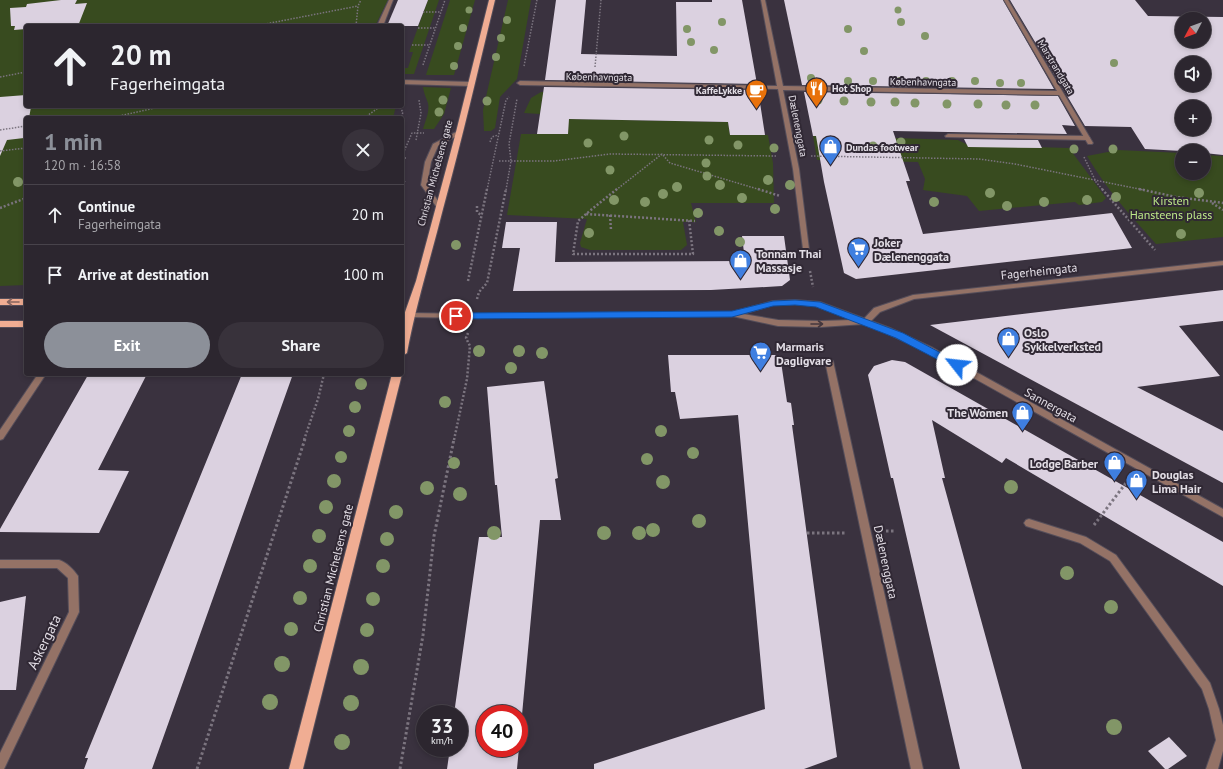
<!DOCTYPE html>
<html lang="en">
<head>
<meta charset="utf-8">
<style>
  body { margin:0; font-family:"PT Sans",sans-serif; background:#38323b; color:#f1f3f6; height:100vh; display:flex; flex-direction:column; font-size:15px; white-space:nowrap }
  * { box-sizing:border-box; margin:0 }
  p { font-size:13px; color:#a6a5aa }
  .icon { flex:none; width:22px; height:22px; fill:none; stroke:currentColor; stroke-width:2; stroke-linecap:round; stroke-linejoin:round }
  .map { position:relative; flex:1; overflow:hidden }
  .details { position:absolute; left:24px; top:116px; width:380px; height:260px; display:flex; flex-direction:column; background:#2c262f; border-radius:4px; box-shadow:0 2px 6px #0003,0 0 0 1px #48434b }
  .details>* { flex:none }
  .banner { position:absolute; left:24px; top:24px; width:380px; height:84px; border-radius:4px; box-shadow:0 2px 6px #0003,0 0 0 1px #48434b; background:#2c262f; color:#f1f3f6; overflow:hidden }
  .needle { width:26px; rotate:229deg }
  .tools { position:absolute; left:1175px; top:12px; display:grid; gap:8px }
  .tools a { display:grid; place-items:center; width:36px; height:36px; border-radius:50%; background:#2c262f; box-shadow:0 2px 6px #0003,0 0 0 1px #48434b; font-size:20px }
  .speed { position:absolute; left:416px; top:705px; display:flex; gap:8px; font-size:20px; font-weight:700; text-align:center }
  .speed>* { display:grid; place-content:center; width:52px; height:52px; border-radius:50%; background:#2c262f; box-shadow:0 2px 6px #0003,0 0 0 1px #48434b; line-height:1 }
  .speed small { font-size:10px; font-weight:400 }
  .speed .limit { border:6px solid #d22; background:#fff; color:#111 }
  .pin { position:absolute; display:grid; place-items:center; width:34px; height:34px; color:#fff; margin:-17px; border:2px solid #fff; border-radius:50%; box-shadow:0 1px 4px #0007 }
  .me { position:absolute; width:44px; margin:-22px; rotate:299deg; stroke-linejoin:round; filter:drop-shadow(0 0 3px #0008) }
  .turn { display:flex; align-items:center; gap:14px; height:84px; padding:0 20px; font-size:18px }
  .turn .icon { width:52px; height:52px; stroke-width:2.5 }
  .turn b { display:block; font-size:28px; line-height:34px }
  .round { display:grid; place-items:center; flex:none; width:42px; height:42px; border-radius:21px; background:#38323b }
  .head { display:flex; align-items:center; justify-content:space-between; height:68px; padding:0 20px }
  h1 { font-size:24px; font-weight:700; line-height:30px; color:#8c9099 }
  .cta { display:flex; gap:8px; margin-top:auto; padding:8px 20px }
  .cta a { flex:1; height:46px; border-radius:24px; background:#8c9099; color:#fff; font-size:16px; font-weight:700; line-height:46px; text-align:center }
  .cta a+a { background:#38323b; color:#f1f3f6 }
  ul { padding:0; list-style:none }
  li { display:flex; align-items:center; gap:12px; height:60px; padding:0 20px; border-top:1px solid #48434b }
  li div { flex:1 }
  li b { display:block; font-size:15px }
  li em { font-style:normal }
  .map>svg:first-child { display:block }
</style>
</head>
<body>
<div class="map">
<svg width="1223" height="769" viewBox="0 0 1223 769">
  <rect width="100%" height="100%" fill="#3a323f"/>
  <g fill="#384b1f">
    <polygon points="0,0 388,0 375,26 26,26 26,106 396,106 393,118 26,118 26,285 0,286"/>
    <polygon points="428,0 439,0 414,74 402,74 402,68 408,68 413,52 409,52"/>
    <polygon points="450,0 475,0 454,75 426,75"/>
    <polygon points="508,0 531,0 517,79 500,97 495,128 491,131 484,131 483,110"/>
    <path d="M423,87L451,88L444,114L434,129H423C425,122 430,111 428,103C426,97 424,94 423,87Z"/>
    <polygon points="541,92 732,96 542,100 540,114 524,113 531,98"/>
    <polygon points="568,119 728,122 730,135 768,135 773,163 774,203 691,203 696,222 683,222 687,245 681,250 590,250 581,247 580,243 587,219 507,215 521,134 568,134"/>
    <polygon points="892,131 895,138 958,140 968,145 1069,148 1106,198 1102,202 1079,205 1075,202 979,211 967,196 923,190 925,179 918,162 817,160 813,136 850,137"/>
    <path d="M1118,150L1182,153V173H1204V155L1223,156V237L1156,244C1130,215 1107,190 1087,156Z"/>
  </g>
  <g fill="#dbd1e0" fill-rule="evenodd">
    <polygon points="61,0 77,0 75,4 87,3 78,26 26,26 26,29 14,30 15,26 11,26 10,8 26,7 27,4"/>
    <polygon points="398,0 428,0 418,26 387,26"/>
    <polygon points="556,0 586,0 581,54 677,56 676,2 712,2 712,0 742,0 757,84 545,80"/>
    <polygon points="784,0 1003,0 1054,89 802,85"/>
    <path d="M1010,0H1135L1148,16L1223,17V155L1204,153V151H1182L1145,149L1131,127L1085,126ZM1182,19H1204V41H1182ZM1182,63H1204V85H1182ZM1182,107H1204V129H1182Z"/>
    <polygon points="544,87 758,90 765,135 730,135 728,122 569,119 568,134 537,134"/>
    <polygon points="804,92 1058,96 1075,126 1062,125 1067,134 893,131 910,181 906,181 923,234 1112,213 1132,248 856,279 844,273 824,182 816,136 813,136"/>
    <polygon points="26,95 26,101 24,106 26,106 26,108 31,107 29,118 26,118 24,138 7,140 0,156 0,97"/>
    <polygon points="964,139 1038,140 1042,148 968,147"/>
    <polygon points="506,222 557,222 555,262 745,261 742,236 784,236 790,280 782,286 711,290 513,291 520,248 502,248"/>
    <polygon points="1223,290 1223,321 1179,326 1220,376 1137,387 1223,431 1223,483 930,325"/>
    <polygon points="668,355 780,355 787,402 791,403 794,425 792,425 837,757 804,769 594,769 594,764 765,709 738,415 680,419 675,392 671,392"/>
    <polygon points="892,360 905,362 1223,542 1223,586 1006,458 1002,463 932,420 945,478 942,478 1022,769 960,769 893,478 891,478 868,375 874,366"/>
    <polygon points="103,374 147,374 98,470 129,471 99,533 0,532 0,529 88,375 102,376"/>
    <polygon points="242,374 293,374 152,769 84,769 88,758 85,758"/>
    <path d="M544,381L558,478L555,479L561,520H540L517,769H447L450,748H459V714H454L479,537H502L497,485H495L487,387ZM485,714H519V748H485Z"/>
    <polygon points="26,596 16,690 0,690 0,602"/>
    <polygon points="1169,737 1187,756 1168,769 1165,769 1148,751"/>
  </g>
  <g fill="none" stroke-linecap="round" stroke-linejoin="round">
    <defs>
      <g id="service">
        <polygon points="389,0 393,0 383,26 377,26"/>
        <polygon points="402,80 471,82 474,84 471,86 402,84"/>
        <polygon points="460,130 462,131 462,133 438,146 431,162 427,185 443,208 440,210 438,209 421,185 425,162 433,144"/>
        <polygon points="948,134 1087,136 1090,138 1087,140 946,137 945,136"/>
        <polygon points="1029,519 1086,537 1116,555 1210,683 1219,709 1223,725 1223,751 1218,769 1206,769 1216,740 1209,709 1202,689 1110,561 1080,543 1026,526 1024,523 1026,520"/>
      </g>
      <g id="minor">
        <polygon points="761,0 765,0 783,86 1057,91 1004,0 1008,0 1093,143 1092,144 1088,144 1059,95 783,90 799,169 810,257 807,259 804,257 793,169 778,89 520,85 517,83 520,81 777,86"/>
        <polygon points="1223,261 1223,265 914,299 880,312 868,324 865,325 861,322 874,308 913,295"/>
        <polygon points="829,358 833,361 923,769 911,769 825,361"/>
        <polygon points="38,374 46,374 3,439 0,440 0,430"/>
        <path d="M0,560H59C66,562 74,570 78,576L79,612L4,769H0V753L69,612L68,578L57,568H0Z"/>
      </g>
      <path id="tertiary" d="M795,300L820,302L890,328L933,348L1223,509V517L927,352L884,332L864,324L821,327L778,326L732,316L472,318L409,317L405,315L409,313L472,314L732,312L773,301ZM795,304L816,306L853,320L821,321L778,320L743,314L773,305Z"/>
      <g id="primary">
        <path d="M489,0H495C478,70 462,140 443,209C431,257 416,304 407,353L402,356V327L404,315L416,281L456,132Z"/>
        <rect x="0" y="299" width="26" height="6"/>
        <rect x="0" y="321" width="26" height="6"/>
        <polygon points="392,374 402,374 303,769 289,769"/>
      </g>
    </defs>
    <use href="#service" stroke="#554e5a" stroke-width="2"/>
    <use href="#minor" stroke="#554e5a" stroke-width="2"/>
    <use href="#tertiary" stroke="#554e5a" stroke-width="2"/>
    <use href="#primary" stroke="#554e5a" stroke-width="2"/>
    <g stroke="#7b747f" stroke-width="1.5" stroke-dasharray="1.5 1.5" stroke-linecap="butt">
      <polyline points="423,12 441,12"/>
      <polyline points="255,26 358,6"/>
      <polyline points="356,26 358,6 361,0"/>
      <polyline points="418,28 435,28"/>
      <polyline points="412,45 430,45"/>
      <polyline points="423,65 445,0"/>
      <polyline points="524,66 537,0"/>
      <polyline points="595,67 601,0"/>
      <polyline points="0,77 26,72"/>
      <polyline points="391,106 399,107 403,112 401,118"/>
      <polyline points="110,118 164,106"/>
      <polyline points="364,118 378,108 388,106"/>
      <polyline points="0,130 26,126"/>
      <polyline points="416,140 421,113 419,100"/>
      <polyline points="490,142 492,137 498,135"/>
      <polyline points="0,151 26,148"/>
      <polyline points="402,156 412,133 424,133"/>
      <polyline points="811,156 979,159 1015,164 1144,190"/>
      <polyline points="1084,157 1096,182 1103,190"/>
      <polyline points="402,158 406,158"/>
      <polyline points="499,161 554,161 610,154 776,156"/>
      <polyline points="402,190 405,181"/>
      <polyline points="487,190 506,100 509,97"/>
      <polyline points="506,190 511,161 509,144 517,99"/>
      <polyline points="616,190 662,154 670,163 761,190"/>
    </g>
    <g stroke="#7b747f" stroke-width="2.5" stroke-dasharray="2 2" stroke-linecap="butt">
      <polyline points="617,189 586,214 695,221"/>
      <polyline points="758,189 780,196"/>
      <polyline points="1102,189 1155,250"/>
      <polyline points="1139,189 1176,197 1223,203"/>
      <polyline points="402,192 403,189"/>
      <polyline points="1212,203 1223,210"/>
      <polyline points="477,206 477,212 481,215"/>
      <polyline points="0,208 26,198"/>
      <polyline points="586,214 578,221 573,254 693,254 689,220"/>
      <polyline points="610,215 611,230"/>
      <polyline points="810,271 813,287"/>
      <polyline points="468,281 487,189"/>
      <polyline points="477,299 479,292 487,283 506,189"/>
      <polyline points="304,440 318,399 324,374"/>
      <polyline points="454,440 467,379 470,346 466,338 468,333"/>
    </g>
    <g stroke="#7b747f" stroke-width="3" stroke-dasharray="2.5 2.5" stroke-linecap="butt">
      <polyline points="1094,525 1126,483"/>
      <polyline points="886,531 896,531"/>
      <polyline points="807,533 845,533"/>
      <polyline points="197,769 305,439"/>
      <polyline points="400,769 423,635 434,536 454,439"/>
    </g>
    <use href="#service" fill="#947266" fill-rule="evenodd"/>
    <use href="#minor" fill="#947266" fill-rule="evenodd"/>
    <use href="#tertiary" fill="#947266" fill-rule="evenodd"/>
    <use href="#primary" fill="#f0ad93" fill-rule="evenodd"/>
  </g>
  <g fill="#829667">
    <circle cx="469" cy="10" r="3.5"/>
    <circle cx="898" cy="10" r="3.5"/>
    <circle cx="507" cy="20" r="4"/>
    <circle cx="722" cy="22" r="4"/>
    <circle cx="901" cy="22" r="4"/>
    <circle cx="463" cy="28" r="4"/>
    <circle cx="687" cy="29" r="4"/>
    <circle cx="848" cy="29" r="4"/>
    <circle cx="925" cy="36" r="4"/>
    <circle cx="501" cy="38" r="4"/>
    <circle cx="691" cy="42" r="4"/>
    <circle cx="458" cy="46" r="4"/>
    <circle cx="714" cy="50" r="4"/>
    <circle cx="864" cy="51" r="4"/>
    <circle cx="496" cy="57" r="4"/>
    <circle cx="1114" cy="63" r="4"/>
    <circle cx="454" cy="66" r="4"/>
    <circle cx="811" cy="78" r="4"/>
    <circle cx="848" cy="81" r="4"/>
    <circle cx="873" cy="81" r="4"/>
    <circle cx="900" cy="81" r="4"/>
    <circle cx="926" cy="81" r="4"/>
    <circle cx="952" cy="81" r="4"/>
    <circle cx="975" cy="81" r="4"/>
    <circle cx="1000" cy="83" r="4"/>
    <circle cx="1021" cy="83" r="4"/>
    <circle cx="443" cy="100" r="4.5"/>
    <circle cx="818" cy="100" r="4.5"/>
    <circle cx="487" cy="101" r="4.5"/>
    <circle cx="844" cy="101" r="4.5"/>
    <circle cx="871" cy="102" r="4.5"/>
    <circle cx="895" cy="102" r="4.5"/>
    <circle cx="915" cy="103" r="4.5"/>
    <circle cx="947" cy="104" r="4.5"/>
    <circle cx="978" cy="104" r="4.5"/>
    <circle cx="1006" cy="105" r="4.5"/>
    <circle cx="1035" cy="105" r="4.5"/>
    <circle cx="439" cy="112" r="4.5"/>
    <circle cx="624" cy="136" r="4.5"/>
    <circle cx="709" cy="140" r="4.5"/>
    <circle cx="901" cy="142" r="4.5"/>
    <circle cx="588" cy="143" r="4.5"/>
    <circle cx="738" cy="145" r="4.5"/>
    <circle cx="833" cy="146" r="4.5"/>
    <circle cx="873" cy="146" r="4.5"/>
    <circle cx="774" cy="148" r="4.5"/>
    <circle cx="1074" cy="149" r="4.5"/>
    <circle cx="1113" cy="149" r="4.5"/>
    <circle cx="706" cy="163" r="4.5"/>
    <circle cx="610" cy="170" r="4.5"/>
    <circle cx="707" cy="176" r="4.5"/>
    <circle cx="768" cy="180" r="5"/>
    <circle cx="18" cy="182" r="5"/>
    <circle cx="720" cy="185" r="5"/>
    <circle cx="790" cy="185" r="5"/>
    <circle cx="677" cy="187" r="5"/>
    <circle cx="990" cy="193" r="5"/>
    <circle cx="1199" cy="193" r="5"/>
    <circle cx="663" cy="194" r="5"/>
    <circle cx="1116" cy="197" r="5"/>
    <circle cx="742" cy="198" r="5"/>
    <circle cx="614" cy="200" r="5"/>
    <circle cx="1087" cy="200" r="5"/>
    <circle cx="645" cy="202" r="5"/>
    <circle cx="934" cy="202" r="5"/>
    <circle cx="1044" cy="202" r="5"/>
    <circle cx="1007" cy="206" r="5"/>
    <circle cx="775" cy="209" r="5"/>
    <circle cx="698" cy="213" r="5"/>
    <circle cx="719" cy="231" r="5"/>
    <circle cx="589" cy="233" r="5"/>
    <circle cx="1181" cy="234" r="5"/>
    <circle cx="740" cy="242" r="5"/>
    <circle cx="456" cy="245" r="5"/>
    <circle cx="479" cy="351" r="6"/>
    <circle cx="519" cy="351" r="6"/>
    <circle cx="542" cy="353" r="6"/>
    <circle cx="511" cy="368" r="6"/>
    <circle cx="361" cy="384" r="6"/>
    <circle cx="445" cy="402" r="6"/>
    <circle cx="355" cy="407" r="6"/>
    <circle cx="349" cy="431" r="6"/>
    <circle cx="661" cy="431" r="6"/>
    <circle cx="693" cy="453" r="6"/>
    <circle cx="341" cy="457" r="6"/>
    <circle cx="647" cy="459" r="6"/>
    <circle cx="454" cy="463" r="6"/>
    <circle cx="334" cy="481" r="7"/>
    <circle cx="663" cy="482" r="7"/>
    <circle cx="1011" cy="487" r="7"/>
    <circle cx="427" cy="488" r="7"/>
    <circle cx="460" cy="494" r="7"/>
    <circle cx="326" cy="507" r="7"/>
    <circle cx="396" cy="512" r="7"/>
    <circle cx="699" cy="521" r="7"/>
    <circle cx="653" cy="530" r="7"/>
    <circle cx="494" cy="533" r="7"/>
    <circle cx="604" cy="533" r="7"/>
    <circle cx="639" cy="533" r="7"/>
    <circle cx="319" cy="536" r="7"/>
    <circle cx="387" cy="539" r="7"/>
    <circle cx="310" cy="566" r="7"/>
    <circle cx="383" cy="566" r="7"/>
    <circle cx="1067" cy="573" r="7"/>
    <circle cx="300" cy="598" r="7"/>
    <circle cx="373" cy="599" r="7"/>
    <circle cx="1111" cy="607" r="7"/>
    <circle cx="291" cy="629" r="7"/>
    <circle cx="367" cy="630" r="7"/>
    <circle cx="282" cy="664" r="8"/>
    <circle cx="361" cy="667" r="8"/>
    <circle cx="270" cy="702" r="8"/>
    <circle cx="351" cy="703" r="8"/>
    <circle cx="1114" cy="727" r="8"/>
    <circle cx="342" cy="742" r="8"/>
  </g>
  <defs><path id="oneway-shaft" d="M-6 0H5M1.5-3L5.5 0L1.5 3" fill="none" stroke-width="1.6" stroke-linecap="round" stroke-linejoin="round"/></defs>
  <use stroke="#86645f" href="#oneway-shaft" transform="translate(13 302) rotate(180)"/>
  <use stroke="#44373e" href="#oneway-shaft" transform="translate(817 324)"/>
  <polygon fill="#1a73e8" stroke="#114b97" points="795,300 820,302 903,333 960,363 961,365 957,369 954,368 896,338 816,307 795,305 773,306 732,317 456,319 452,316 456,313 732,311 773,301"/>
  <defs>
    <symbol id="restaurant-pin" viewBox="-11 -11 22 30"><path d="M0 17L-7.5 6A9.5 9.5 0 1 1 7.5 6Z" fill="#e8710a" stroke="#302834"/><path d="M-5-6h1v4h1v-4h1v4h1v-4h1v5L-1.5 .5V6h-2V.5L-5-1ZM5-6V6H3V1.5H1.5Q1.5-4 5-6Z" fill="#fff"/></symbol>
    <symbol id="cafe-pin" viewBox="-11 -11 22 30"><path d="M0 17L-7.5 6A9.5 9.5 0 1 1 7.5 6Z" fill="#e8710a" stroke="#302834"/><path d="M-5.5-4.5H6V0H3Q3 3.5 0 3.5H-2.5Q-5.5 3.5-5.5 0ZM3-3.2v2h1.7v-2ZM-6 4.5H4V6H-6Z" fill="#fff"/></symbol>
    <symbol id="shop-pin" viewBox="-11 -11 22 30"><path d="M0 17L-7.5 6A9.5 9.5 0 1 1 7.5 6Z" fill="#3f7fe0" stroke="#302834"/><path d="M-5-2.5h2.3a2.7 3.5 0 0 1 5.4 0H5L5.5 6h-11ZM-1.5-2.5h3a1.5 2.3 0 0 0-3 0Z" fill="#fff"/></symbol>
    <symbol id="supermarket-pin" viewBox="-11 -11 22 30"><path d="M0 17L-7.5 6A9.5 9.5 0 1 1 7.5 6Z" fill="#3f7fe0" stroke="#302834"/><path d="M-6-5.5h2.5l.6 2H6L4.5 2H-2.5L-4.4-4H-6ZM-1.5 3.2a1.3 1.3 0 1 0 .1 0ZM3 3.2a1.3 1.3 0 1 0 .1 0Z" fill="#fff"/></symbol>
  </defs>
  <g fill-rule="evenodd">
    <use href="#restaurant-pin" x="804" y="76" width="25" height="34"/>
    <use href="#cafe-pin" x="744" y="78" width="25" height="34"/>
    <use href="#shop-pin" x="818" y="134" width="25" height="34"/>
    <use href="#supermarket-pin" x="846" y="236" width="25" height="34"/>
    <use href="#shop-pin" x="728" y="248" width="25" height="34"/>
    <use href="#shop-pin" x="996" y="326" width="25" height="34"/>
    <use href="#supermarket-pin" x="748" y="340" width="25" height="34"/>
    <use href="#shop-pin" x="1010" y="400" width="25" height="34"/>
    <use href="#shop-pin" x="1102" y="450" width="25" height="34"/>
    <use href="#shop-pin" x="1124" y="468" width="25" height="34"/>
  </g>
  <g text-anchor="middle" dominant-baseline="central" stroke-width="4" stroke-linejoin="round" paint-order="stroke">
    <g font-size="10" fill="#e3dee6" stroke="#302834">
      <text transform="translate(1056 67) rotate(59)">Marstrandgata</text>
      <text transform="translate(599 77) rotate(1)">Københavngata</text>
      <text transform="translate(923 82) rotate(1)">Københavngata</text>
      <text transform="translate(798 126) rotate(79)">Dælenenggata</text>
      <text transform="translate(435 173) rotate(-75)">Christian Michelsens gate</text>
    </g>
    <g font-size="10" font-weight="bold" fill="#e3dee6" stroke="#302834" text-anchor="start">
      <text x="832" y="88">Hot Shop</text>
      <text x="742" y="90" text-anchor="end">KaffeLykke</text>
      <text x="846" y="147">Dundas footwear</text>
    </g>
    <g font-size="12" fill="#bce887" stroke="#302834">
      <text x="1171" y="200">Kirsten<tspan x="1171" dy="14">Hansteens plass</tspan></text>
    </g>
    <g font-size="12" font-weight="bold" fill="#e3dee6" stroke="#302834" text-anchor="start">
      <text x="874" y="242">Joker<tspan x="874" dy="14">Dælenenggata</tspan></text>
      <text x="756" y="253">Tonnam Thai<tspan x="756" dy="14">Massasje</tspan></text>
      <text x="1024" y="332">Oslo<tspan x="1024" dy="14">Sykkelverksted</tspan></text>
      <text x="776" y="346">Marmaris<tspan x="776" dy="14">Dagligvare</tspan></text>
      <text x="1008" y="412" text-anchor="end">The Women</text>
      <text x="1098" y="463" text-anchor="end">Lodge Barber</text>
      <text x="1152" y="474">Douglas<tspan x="1152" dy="14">Lima Hair</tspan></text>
    </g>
    <g font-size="12" fill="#e3dee6" stroke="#302834">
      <text transform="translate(1039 271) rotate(-6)">Fagerheimgata</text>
      <text transform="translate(1051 405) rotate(29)">Sannergata</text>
      <text transform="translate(886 562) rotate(78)">Dælenenggata</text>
      <text transform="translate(333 568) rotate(-76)">Christian Michelsens gate</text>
    </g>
    <g font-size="14" fill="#e3dee6" stroke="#302834">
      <text transform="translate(44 642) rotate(-64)">Askergata</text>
    </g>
  </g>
</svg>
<div class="tools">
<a><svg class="needle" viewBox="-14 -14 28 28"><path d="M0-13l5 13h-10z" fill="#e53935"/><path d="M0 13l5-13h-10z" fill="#a6a5aa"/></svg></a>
<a><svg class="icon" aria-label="sound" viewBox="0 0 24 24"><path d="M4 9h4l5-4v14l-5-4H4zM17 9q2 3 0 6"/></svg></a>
<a>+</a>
<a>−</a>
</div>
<div class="speed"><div>33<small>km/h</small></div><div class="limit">40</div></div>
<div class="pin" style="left:456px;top:316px;background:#d93025"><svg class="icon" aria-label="arrive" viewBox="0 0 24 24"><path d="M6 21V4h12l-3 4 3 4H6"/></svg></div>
<svg class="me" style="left:957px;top:365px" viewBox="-20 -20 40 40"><circle r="19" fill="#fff"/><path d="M0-13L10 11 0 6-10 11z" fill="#1a73e8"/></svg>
<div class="banner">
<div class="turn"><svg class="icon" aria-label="ahead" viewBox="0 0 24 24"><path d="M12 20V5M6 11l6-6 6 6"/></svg><div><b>20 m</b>Fagerheimgata</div></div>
</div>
<section class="details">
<div class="head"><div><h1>1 min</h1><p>120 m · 16:58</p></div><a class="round"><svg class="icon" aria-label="close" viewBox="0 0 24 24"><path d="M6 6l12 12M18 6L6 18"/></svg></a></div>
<ul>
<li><svg class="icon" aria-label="ahead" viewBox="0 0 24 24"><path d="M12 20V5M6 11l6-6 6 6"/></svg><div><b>Continue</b><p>Fagerheimgata</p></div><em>20 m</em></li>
<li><svg class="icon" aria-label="arrive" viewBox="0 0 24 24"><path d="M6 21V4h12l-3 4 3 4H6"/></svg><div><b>Arrive at destination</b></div><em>100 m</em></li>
</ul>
<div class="cta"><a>Exit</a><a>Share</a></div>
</section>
</div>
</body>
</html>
